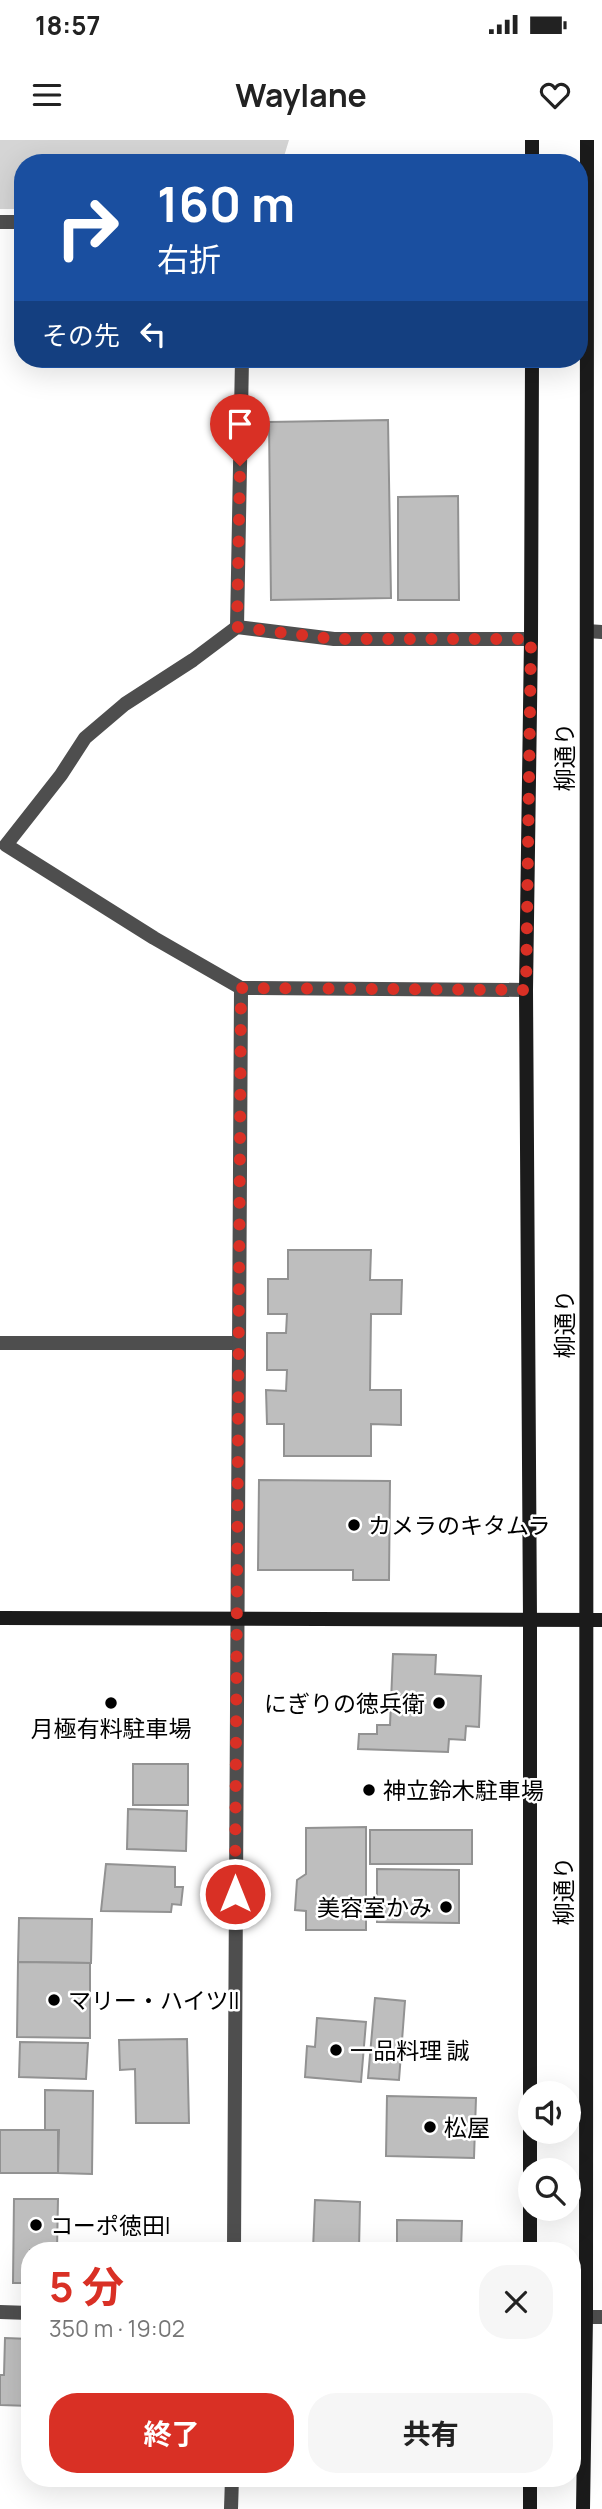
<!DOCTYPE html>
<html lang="ja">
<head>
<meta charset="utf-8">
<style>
  body { margin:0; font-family:Manrope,"Noto Sans JP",sans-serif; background:#f6f6f6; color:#222; height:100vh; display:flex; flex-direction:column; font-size:26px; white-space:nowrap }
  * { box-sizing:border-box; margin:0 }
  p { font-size:23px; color:#767676 }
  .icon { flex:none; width:38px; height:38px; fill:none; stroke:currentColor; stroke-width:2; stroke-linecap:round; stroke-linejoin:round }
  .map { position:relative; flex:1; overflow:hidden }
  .sheet { position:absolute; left:21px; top:2102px; width:560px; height:245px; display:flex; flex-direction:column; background:#fff; border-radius:28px; box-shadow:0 7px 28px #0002 }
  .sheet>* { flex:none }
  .banner { position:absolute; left:14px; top:14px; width:574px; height:214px; border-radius:28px; box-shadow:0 7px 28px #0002; background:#1a4fa0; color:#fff; overflow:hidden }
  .tools { position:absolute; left:518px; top:1941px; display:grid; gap:14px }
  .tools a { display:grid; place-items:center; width:63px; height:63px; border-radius:50%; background:#fff; box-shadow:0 7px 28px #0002; font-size:35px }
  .pin { position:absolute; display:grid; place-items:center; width:60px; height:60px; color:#fff; margin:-72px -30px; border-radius:50% 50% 50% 0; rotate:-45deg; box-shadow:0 0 7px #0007 }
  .pin .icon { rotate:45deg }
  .me { position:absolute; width:77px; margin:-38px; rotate:0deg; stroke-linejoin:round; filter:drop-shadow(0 0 5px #0008) }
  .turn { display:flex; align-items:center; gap:24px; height:147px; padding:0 28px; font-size:32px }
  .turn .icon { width:91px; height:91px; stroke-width:2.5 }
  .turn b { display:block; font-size:49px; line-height:60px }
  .then { display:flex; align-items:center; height:66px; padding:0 28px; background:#0003; gap:14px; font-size:26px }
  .round { display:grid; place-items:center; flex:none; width:74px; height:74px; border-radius:28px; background:#f6f6f6 }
  .head { display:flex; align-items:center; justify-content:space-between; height:119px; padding:0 28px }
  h1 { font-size:42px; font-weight:700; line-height:52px; color:#d93025 }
  .action { display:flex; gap:14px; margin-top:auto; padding:14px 28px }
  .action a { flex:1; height:80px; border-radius:28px; background:#d93025; color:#fff; font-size:28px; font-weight:700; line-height:80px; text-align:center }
  .action a+a { background:#f6f6f6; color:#222 }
  .status { display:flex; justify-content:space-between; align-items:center; height:49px; padding:0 35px; background:#fff; direction:ltr }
  .status svg { height:19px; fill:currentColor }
  header { display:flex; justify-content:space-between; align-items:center; height:91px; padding:0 28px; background:#fff; font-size:32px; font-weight:700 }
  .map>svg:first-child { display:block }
</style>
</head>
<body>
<div class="status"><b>18:57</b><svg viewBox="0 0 49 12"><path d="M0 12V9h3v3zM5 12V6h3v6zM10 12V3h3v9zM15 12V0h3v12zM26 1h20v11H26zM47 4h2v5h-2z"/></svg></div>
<header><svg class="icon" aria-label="menu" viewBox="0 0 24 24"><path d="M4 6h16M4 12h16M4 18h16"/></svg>Waylane<svg class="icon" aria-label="heart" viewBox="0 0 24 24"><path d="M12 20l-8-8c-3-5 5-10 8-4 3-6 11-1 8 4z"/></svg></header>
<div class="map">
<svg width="602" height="2369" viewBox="0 0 602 2369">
  <rect width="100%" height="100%" fill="#fff"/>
  <polygon fill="#d5d5d5" points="0,0 289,0 282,23 23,23 23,69 0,69"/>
  <g fill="#bebebe" stroke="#929292" stroke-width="2">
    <polygon points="388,280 391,458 271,460 269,282"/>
    <polygon points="458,356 459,460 398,460 398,357"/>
    <polygon points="288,1110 371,1110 370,1140 402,1140 401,1174 371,1174 370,1250 401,1250 401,1285 371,1284 371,1316 284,1316 284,1284 267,1284 266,1250 286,1251 287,1230 267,1230 267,1193 286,1193 287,1174 268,1174 268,1139 288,1139"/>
    <polygon points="259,1340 390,1341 389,1440 353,1440 353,1430 258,1430"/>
    <polygon points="393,1514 436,1515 435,1534 481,1536 479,1587 466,1586 465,1600 449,1599 448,1612 358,1609 359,1594 377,1594 377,1585 390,1585"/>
    <rect x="133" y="1624" width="55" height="41"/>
    <polygon points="128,1669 187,1671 186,1711 127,1709"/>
    <polygon points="366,1687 366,1790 306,1790 306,1771 295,1770 297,1740 306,1734 306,1688"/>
    <rect x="370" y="1690" width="102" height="34"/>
    <polygon points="106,1724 175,1727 175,1747 183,1747 181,1765 172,1764 171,1772 101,1771"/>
    <polygon points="377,1729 459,1730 459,1783 377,1782"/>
    <polygon points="19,1778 92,1779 91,1823 18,1822"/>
    <polygon points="18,1822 90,1823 90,1898 17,1897"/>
    <polygon points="375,1858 405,1861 399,1940 368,1938"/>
    <polygon points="317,1878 366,1882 361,1942 305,1937 307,1906 315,1907"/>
    <polygon points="187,1899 189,1983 136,1983 135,1929 120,1930 119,1900"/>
    <polygon points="20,1902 88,1903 86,1939 19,1937"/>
    <polygon points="45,1950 93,1951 92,2034 58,2033 59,1990 45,1990"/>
    <polygon points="387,1956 476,1958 474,2018 386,2016"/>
    <rect x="0" y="1990" width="58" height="43"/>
    <polygon points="14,2059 58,2059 57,2110 30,2110 30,2143 13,2143"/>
    <polygon points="315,2060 360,2062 359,2110 313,2110"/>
    <polygon points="397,2080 462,2081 461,2110 397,2110"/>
    <polygon points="5,2198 30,2199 30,2266 0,2265 0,2235 4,2235"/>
  </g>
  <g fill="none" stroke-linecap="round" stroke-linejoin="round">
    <g stroke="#4e4e4e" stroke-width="14">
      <polyline points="0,82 23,82"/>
      <polyline points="237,487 242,219"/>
      <polyline points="587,491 602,492"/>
      <polyline points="526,850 241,848 154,798 6,705 61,635 85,598 125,564 193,520 237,487 334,499 531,499"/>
      <polyline points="0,1203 237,1203"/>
      <polyline points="234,2110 241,848"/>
      <polyline points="0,2172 30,2173"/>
      <polyline points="586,2177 602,2177"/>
      <polyline points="231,2369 232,2338"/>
    </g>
    <g stroke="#1b1b1b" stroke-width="14">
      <polyline points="532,23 532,0"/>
      <polyline points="0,1478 602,1480"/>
      <polyline points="530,2110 530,1480 526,850 531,499 532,219"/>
      <polyline points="530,2338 530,2369"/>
      <polyline points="583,2369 586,2177 587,0"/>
    </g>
  </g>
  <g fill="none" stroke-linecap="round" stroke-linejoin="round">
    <polyline stroke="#d93025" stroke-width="12" stroke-dasharray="0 21.6" points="235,1754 241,848 526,850 531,499 334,499 237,487 240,326"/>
  </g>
  <g fill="#000" stroke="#fff" stroke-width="2.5">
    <circle cx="354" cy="1385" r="7"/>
    <circle cx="111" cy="1563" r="7"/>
    <circle cx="439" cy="1563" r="7"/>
    <circle cx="369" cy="1650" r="7"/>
    <circle cx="446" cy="1767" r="7"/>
    <circle cx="54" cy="1860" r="7"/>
    <circle cx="336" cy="1910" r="7"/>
    <circle cx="430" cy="1987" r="7"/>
    <circle cx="36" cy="2085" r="7"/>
  </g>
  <g text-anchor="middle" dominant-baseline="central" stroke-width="5" stroke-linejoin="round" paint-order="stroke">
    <g font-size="23" fill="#000" stroke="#fff">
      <text transform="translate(564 617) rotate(-90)">柳通り</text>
      <text transform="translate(564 1184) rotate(-90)">柳通り</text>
      <text transform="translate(563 1751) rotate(-90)">柳通り</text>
    </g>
    <g font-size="23" fill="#000" stroke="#fff" text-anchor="start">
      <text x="368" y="1385">カメラのキタムラ</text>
      <text x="425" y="1563" text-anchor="end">にぎりの徳兵衛</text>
      <text x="111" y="1588" text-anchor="middle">月極有料駐車場</text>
      <text x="383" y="1650">神立鈴木駐車場</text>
      <text x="432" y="1767" text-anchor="end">美容室かみ</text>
      <text x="68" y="1860">マリー・ハイツII</text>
      <text x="350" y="1910">一品料理 誠</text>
      <text x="444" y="1987">松屋</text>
      <text x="50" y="2085">コーポ徳田I</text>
    </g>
  </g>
</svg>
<div class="tools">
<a><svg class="icon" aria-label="sound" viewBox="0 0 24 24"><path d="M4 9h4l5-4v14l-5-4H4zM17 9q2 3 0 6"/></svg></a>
<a><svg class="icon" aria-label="search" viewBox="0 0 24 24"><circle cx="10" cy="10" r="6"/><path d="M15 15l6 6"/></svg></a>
</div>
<div class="pin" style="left:240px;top:326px;background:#d93025"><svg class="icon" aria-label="arrive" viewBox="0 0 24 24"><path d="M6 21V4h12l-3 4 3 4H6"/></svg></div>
<svg class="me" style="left:235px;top:1754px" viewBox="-20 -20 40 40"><circle r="17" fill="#d93025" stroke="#fff" stroke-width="3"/><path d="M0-11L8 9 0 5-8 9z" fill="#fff"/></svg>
<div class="banner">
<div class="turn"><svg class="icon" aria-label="right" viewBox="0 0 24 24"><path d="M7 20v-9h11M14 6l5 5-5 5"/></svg><div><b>160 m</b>右折</div></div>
<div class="then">その先<svg class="icon" aria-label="left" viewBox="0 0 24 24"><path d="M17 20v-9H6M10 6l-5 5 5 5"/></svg></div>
</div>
<section class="sheet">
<div class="head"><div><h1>5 分</h1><p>350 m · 19:02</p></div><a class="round"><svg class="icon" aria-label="close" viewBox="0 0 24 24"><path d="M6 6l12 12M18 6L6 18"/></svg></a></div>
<div class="action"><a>終了</a><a>共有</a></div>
</section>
</div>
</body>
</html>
